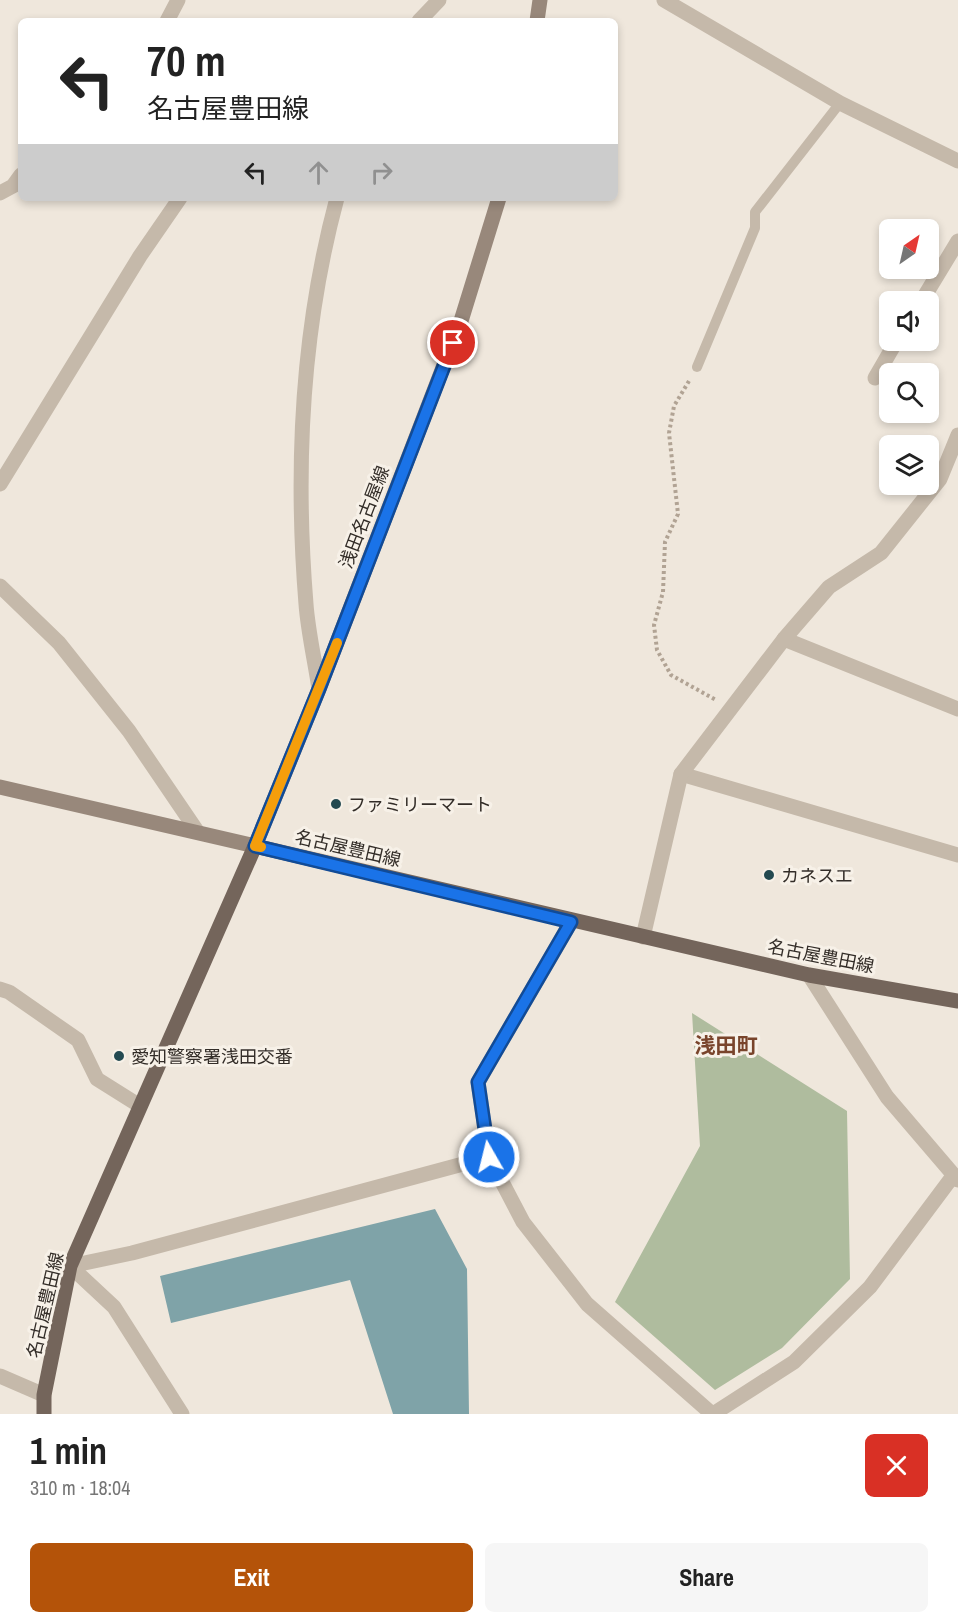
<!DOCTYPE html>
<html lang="en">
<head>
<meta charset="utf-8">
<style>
  body { margin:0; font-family:"Archivo Narrow","Noto Sans JP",sans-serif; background:#f6f6f6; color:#222; height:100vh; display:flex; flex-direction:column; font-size:22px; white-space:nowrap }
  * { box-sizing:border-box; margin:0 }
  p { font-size:20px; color:#767676 }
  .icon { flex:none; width:33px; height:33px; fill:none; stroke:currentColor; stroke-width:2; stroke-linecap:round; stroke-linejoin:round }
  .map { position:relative; height:1414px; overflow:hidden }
  .details { display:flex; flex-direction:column; background:#fff; flex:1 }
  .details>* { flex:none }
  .guide { position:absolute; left:18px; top:18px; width:600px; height:183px; border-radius:9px; box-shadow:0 3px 9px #0003; background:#fff; color:#222; overflow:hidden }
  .needle { width:39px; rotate:34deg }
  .controls { position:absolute; left:879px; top:219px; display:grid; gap:12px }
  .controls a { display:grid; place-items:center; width:60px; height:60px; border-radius:9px; background:#fff; box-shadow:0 3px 9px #0003; font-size:30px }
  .pin { position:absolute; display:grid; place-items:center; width:51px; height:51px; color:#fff; margin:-26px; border:3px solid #fff; border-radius:50%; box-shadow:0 2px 6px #0007 }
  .me { position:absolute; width:66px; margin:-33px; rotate:352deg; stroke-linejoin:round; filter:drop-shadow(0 0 4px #0008) }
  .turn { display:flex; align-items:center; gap:21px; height:126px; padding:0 30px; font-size:27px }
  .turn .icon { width:78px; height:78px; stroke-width:2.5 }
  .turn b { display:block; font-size:42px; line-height:51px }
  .lanes { display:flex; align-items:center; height:57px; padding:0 30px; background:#0003; justify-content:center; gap:30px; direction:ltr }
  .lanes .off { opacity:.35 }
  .round { display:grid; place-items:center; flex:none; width:63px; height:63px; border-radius:9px; background:#f6f6f6 }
  .head { display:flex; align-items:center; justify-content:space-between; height:102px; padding:0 30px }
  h1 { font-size:36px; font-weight:700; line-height:45px }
  .action { display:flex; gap:12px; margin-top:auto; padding:12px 30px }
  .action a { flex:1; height:69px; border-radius:9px; background:#b45309; color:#fff; font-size:24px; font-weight:700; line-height:69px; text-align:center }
  .action a+a { background:#f6f6f6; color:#222 }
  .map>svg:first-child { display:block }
</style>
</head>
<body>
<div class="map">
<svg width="958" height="1414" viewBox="0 0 958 1414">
  <rect width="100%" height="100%" fill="#efe7dc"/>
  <polygon fill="#afbc9e" points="692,1013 847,1111 850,1279 782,1348 715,1390 615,1302 700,1146"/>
  <polygon fill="#7fa3a8" points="435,1209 467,1269 469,1414 393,1414 350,1280 171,1323 160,1276"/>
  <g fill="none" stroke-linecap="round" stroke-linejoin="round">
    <polyline stroke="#b1a394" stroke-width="4" stroke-dasharray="3 3" stroke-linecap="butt" points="689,381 674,406 669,433 678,514 665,542 663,592 654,625 657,650 671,675 716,700"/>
    <polyline stroke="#c5b9aa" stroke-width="10" points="697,367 755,228 755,212 840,103"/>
    <g stroke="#c5b9aa" stroke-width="15">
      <polyline points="664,0 840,103 958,161"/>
      <polyline points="167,21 178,0"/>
      <polyline points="419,21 439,0"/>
      <polyline points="0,193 13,186 21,175"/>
      <polyline points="921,302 958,241"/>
      <polyline points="875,378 897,340"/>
      <polyline points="0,484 140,256 180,198"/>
      <polyline points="0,586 59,643 129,731 197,831"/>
      <polyline points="784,639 958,709"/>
      <path d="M319,689C315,661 308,632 306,604C295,469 302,328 337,198"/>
      <polyline points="681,774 958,855"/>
      <polyline points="571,922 478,1082 489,1157 523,1222 587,1304 712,1414"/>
      <polyline points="643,937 681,774 784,639 829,587 881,553 940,479 958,435"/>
      <polyline points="809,975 887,1097 958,1180"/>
      <polyline points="0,989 9,992 78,1040 97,1079 140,1106"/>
      <polyline points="70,1266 132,1253 489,1157"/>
      <polyline points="70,1266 114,1307 182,1414"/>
      <polyline points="0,1376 44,1395"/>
      <polyline points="713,1414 794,1362 870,1287 953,1176"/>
    </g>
    <g stroke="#98887b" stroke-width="15">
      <polyline points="537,21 540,0"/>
      <polyline points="0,787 255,846 319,689 461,321 499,198"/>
    </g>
    <polyline stroke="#74655b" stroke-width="15" points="44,1414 44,1395 70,1266 255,846 809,975 958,1001"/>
  </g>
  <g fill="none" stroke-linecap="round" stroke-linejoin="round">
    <defs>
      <polyline id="route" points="453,343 319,689 255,846 571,922 478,1082 489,1157"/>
    </defs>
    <use href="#route" stroke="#114b97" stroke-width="15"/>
    <use href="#route" stroke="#1a73e8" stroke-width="10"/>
    <polyline stroke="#f59e0b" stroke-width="10" points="261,847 255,846 337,643"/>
  </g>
  <g fill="#234950" stroke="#f7f1e8" stroke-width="2">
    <circle cx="336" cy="804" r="6"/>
    <circle cx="769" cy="875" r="6"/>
    <circle cx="119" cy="1056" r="6"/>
  </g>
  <g text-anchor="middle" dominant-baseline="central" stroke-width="6" stroke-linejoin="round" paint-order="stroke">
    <g font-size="18" fill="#332d28" stroke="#f7f1e8">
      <text transform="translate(364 517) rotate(-69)">浅田名古屋線</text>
      <text transform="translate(348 848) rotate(13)">名古屋豊田線</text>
      <text transform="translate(821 956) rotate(11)">名古屋豊田線</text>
      <text transform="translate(45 1305) rotate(-77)">名古屋豊田線</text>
    </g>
    <g font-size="18" fill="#332d28" stroke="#f7f1e8" text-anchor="start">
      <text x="348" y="804">ファミリーマート</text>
      <text x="781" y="875">カネスエ</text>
      <text x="131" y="1056">愛知警察署浅田交番</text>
    </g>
    <g font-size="21" font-weight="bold" fill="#79442b" stroke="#f7f1e8">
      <text x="726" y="1045">浅田町</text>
    </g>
  </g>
</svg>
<div class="controls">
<a><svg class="needle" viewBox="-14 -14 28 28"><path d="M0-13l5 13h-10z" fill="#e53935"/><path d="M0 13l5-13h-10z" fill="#767676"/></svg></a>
<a><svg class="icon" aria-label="sound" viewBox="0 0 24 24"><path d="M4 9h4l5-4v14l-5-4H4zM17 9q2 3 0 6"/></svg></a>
<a><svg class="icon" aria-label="search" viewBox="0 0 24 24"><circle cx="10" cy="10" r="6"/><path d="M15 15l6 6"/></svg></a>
<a><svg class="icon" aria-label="layers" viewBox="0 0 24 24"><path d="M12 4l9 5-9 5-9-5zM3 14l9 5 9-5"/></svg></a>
</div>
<div class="pin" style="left:453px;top:343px;background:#d93025"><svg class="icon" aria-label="arrive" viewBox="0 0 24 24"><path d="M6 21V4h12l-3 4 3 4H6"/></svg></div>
<svg class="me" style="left:489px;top:1157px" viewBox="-20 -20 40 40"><circle r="17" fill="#1a73e8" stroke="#fff" stroke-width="3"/><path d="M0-11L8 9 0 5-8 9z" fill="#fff"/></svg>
<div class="guide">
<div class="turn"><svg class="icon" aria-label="left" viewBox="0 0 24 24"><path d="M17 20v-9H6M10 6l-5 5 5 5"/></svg><div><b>70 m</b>名古屋豊田線</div></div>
<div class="lanes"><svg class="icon" aria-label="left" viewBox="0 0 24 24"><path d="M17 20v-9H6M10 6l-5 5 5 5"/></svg><svg class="icon off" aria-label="ahead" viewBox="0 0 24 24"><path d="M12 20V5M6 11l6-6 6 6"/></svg><svg class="icon off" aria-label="right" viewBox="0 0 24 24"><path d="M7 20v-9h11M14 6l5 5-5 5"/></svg></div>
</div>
</div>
<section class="details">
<div class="head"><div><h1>1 min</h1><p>310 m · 18:04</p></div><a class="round" style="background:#d93025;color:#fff"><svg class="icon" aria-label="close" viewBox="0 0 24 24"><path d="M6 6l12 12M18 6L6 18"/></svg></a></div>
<div class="action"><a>Exit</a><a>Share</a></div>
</section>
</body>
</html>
